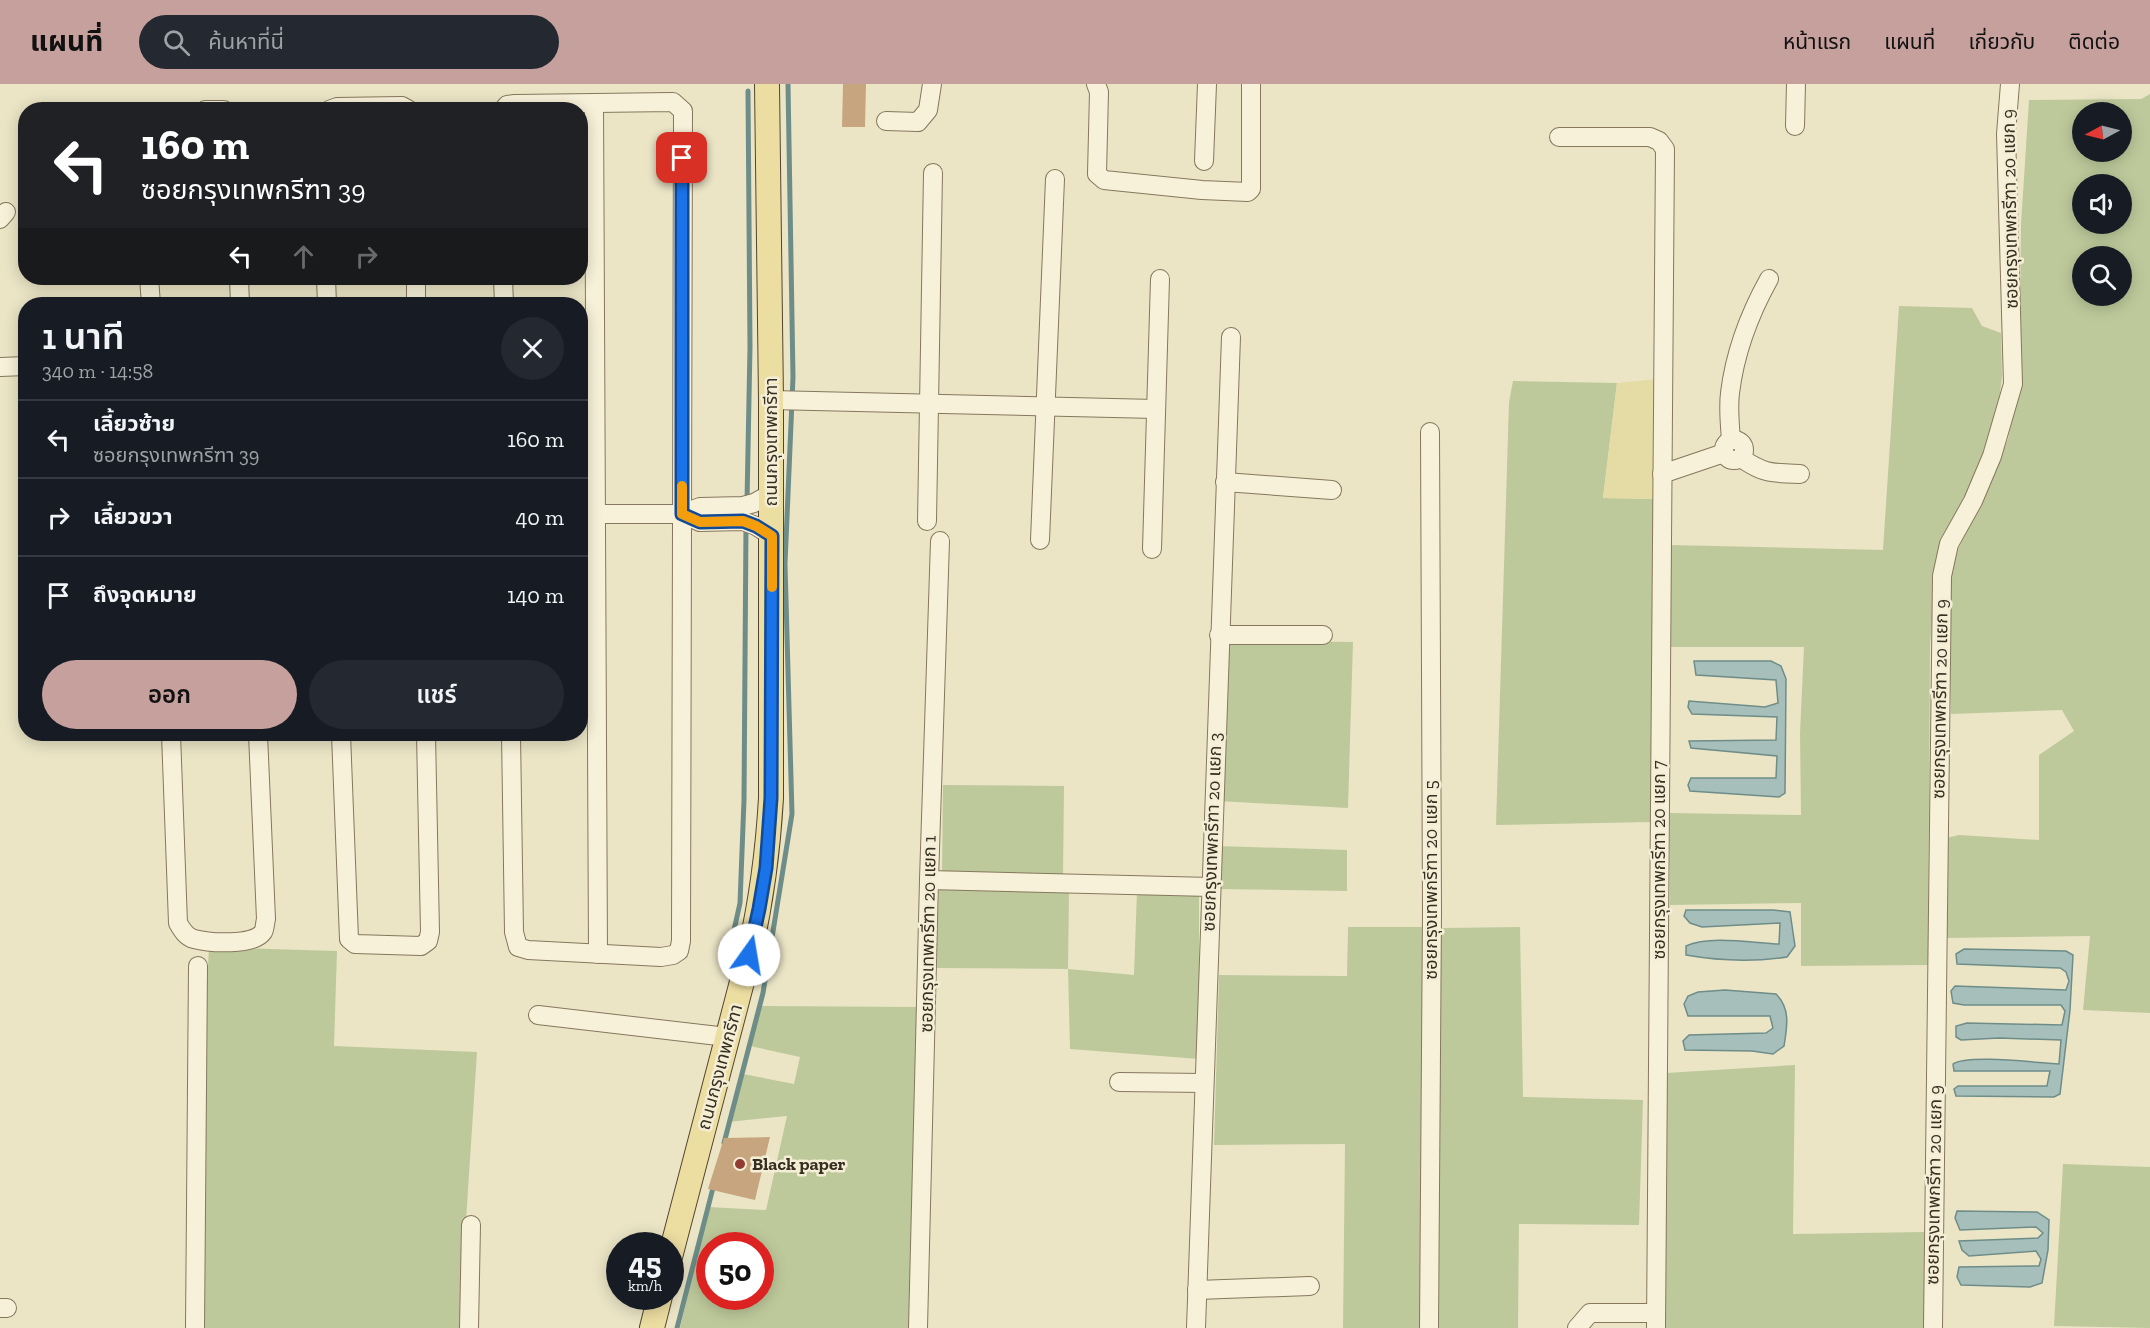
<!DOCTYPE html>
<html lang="th">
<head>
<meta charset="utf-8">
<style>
  body { margin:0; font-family:"Zilla Slab","Noto Sans Thai",serif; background:#242831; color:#f1f3f6; height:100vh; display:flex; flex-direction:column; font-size:22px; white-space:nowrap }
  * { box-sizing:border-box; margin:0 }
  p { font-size:20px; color:#9ea1a6 }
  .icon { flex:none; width:33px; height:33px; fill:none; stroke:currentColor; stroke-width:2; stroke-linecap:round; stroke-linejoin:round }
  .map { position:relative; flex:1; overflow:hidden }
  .drawer { position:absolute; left:18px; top:213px; width:570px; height:444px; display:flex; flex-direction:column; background:#171b24; border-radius:24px; box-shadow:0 3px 15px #0003 }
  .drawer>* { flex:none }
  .guide { position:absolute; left:18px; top:18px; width:570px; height:183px; border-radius:24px; box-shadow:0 3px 15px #0003; background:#202124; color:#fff; overflow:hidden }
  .needle { width:39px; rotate:263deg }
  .tools { position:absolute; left:2072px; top:18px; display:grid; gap:12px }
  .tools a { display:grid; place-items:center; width:60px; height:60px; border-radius:50%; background:#171b24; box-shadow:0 3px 15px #0003; font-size:30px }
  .speed { position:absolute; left:606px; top:1148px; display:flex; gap:12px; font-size:30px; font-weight:700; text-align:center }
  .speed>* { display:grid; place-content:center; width:78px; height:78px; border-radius:50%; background:#171b24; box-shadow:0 3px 15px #0003; line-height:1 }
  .speed small { font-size:15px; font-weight:400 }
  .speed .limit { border:9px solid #d22; background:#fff; color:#111 }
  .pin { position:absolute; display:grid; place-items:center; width:51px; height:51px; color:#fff; margin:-26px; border-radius:12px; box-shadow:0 3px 9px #0006 }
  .me { position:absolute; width:66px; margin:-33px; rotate:13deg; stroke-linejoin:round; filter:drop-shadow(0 0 4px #0008) }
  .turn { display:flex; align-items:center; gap:21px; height:126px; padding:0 24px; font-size:27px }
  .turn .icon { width:78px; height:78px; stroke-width:2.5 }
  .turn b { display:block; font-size:42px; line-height:51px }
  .lanes { display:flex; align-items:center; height:57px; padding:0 24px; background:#0003; justify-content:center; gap:30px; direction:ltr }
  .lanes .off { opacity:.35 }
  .round { display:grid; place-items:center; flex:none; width:63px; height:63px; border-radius:32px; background:#242831 }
  .headline { display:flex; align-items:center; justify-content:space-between; height:102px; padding:0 24px }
  h1 { font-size:36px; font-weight:600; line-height:45px }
  .button { display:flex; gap:12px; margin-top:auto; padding:12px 24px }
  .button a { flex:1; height:69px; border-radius:36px; background:#c6a09d; color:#111; font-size:24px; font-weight:600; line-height:69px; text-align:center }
  .button a+a { background:#242831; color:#f1f3f6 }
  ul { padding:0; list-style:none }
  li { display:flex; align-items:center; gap:18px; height:78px; padding:0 24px; border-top:2px solid #363941 }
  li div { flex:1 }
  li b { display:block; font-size:22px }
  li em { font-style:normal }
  header { display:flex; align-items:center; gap:36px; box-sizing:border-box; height:84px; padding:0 30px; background:#c6a09d; color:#111 }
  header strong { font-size:28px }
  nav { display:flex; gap:33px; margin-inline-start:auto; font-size:21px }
  .search { width:420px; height:54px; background:#242831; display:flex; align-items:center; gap:15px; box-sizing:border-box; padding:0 21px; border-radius:33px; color:#9ea1a6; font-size:22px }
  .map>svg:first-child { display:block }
</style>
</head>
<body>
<header>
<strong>แผนที่</strong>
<div class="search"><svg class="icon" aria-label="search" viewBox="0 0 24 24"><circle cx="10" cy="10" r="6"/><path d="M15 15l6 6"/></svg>ค้นหาที่นี่</div>
<nav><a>หน้าแรก</a><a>แผนที่</a><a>เกี่ยวกับ</a><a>ติดต่อ</a></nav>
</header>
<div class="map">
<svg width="2150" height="1244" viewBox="0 0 2150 1244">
  <rect width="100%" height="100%" fill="#ebe5c6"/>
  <g fill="#bec99b" fill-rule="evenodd">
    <path d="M2150,10V929L2083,926L2090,852L1944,854L1946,754L1959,751L2039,756V671L2074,647L2062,626L1951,630L1949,485L2008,355L2019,302L2021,140L2029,16L2141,15ZM2082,28H2121V68H2082ZM2082,100H2121V140H2082ZM2082,172H2121V212H2082Z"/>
    <polygon points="1899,222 1972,224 1982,242 2001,249 2002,292 1997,334 1976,393 1953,433 1938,468 1930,560 1928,881 1801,882 1801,819 1670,821 1670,729 1801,731 1800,649 1804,563 1669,563 1671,461 1883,466"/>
    <polygon points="1513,297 1617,299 1603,414 1656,415 1651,738 1496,741 1509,318"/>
    <polygon points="1224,556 1353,558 1348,724 1218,717"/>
    <polygon points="943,701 1064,702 1063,792 942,791"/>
    <polygon points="1218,762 1347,766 1347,807 1216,805"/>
    <polygon points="939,802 1069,808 1068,885 1134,891 1137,807 1199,810 1199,975 1070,965 1068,885 936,884"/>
    <polygon points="1348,843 1424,843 1422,1244 1343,1244 1345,1060 1214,1061 1219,891 1347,892"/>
    <polygon points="1520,843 1523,1013 1643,1016 1639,1141 1519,1140 1518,1244 1435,1244 1441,844"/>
    <polygon points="209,863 337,867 334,962 477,968 459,1244 204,1244 204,964"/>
    <path d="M761,922L917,923L911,1244H680L709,1123L766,1126L787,1032L728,1038L743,990L794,1000L800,973L750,962ZM710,1161H760V1212H710Z"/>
    <polygon points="1795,981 1793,1150 1924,1148 1924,1244 1664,1244 1666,989"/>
    <polygon points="2063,1080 2150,1083 2150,1244 2054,1242"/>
  </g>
  <polygon fill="#e5dca5" points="1657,295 1656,415 1603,414 1617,299"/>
  <g fill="#a7bfbb" stroke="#6e8d89" stroke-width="1.5">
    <polygon points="1694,577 1771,577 1781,582 1786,595 1785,709 1779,713 1690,707 1688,701 1691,694 1776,694 1777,672 1691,664 1689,657 1776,656 1777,633 1692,630 1688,623 1689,617 1765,623 1778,619 1776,596 1696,591"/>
    <path d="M1686,826H1773L1790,828L1795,862L1787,873C1753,878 1720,877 1686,871V862C1710,851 1753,859 1779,860L1780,839L1702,843L1690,839L1684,832Z"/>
    <path d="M1964,865L2066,867L2073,871L2070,926L2060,1010L2054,1013L1956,1012L1954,1005L1958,1002H2047L2050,987H1954L1953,980C1968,970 2037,979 2059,980L2061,956L1999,954L1961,956L1956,953V942L1967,939L2062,941L2065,927L2061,921H1964L1953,919L1951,907L1955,902L2066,906L2069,897L2066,888L2060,884L1957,880L1956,870Z"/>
    <path d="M1725,906L1776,910C1791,925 1787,943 1784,962L1773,970L1752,967L1685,966L1683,957L1689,951L1766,949L1773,944L1770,932H1688L1684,920L1688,912L1698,908Z"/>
    <polygon points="1957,1127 2037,1128 2049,1136 2048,1166 2042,1199 2030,1203 1961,1201 1957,1193 1959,1183 2039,1182 2041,1175 2036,1167 1969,1172 1962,1166 1959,1157 2038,1154 2043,1149 2036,1143 1960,1146 1955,1134"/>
  </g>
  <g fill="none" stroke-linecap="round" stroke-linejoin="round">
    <g stroke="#6e8d89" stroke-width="5">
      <polyline points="747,417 750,263 748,7"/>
      <polyline points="727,878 740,819 744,716 746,441"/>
      <polyline points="724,1059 763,909 792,730 785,480 793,293 788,0"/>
      <polyline points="677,1244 714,1100"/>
    </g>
  </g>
  <g fill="#c7a57f">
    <polygon points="843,0 866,0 865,43 842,43"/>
    <polygon points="770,1053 755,1116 708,1105 724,1054"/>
  </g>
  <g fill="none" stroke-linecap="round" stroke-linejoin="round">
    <defs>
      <g id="minor">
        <polyline points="1096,0 1099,8 1097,90 1104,96 1202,106 1248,108 1251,105 1251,1"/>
        <polyline points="594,19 598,870"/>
        <polyline points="205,26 224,26"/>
        <polyline points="329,26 337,23 402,22 409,26"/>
        <polyline points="503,26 507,21 515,20 673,18 683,27 681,857 679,867 673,871 661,873 528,866 518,863 514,848 511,650"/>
        <polyline points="886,37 918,38 928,26 932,0"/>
        <polyline points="1795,42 1796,0"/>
        <polyline points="1559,53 1650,53 1659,57 1665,65 1656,1244"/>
        <polyline points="1204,77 1207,0"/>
        <polyline points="0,135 6,128"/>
        <polyline points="149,194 151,220"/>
        <polyline points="239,194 240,220"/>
        <polyline points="326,194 327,220"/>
        <polyline points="416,194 416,220"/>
        <polyline points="503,194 504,220"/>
        <polyline points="0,283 26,282"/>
        <polyline points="771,316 1156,325"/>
        <circle cx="1734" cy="366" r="10"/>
        <path d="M1731,356C1730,341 1728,325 1730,309C1735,268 1749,231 1769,195"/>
        <path d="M1741,374C1764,390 1772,389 1800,390"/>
        <polyline points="1662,390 1724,369"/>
        <polyline points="1225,398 1332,406"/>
        <polyline points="580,430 682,430 700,423 743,422 754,419 772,409"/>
        <polyline points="682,430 700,438 743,437 756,442 772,452"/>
        <polyline points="927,437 933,89"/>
        <polyline points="1040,456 1055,95"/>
        <polyline points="1152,465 1160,195"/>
        <polyline points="1219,551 1323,551"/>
        <path d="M171,650L178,839C182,846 186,853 194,855C209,859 254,862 263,848C265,845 265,838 266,835L258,650"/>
        <polyline points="341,650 349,855 355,860 421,862 428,857 430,848 426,650"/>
        <polyline points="929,796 1211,803"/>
        <polyline points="538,931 727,953"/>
        <polyline points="1119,998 1204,999"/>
        <polyline points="1197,1206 1310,1202"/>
        <polyline points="0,1224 7,1224"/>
        <polyline points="195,1244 198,882"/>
        <polyline points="469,1244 471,1141"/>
        <polyline points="918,1244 929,796 940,457"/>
        <polyline points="1196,1244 1231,253"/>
        <polyline points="1429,1244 1432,828 1430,348"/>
        <polyline points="1577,1244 1590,1229 1656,1229"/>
        <polyline points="1933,1244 1942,492 1949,460 1973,417 1992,372 2013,300 2006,50 2010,0"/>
      </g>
      <g id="major">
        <path d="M670,1173L749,871C761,819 768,767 771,714V316L767,0"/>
        <polyline points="652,1244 660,1212"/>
      </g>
    </defs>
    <use href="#minor" stroke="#86775d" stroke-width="20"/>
    <use href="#major" stroke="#544531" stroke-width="26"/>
    <use href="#minor" stroke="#f7f1d9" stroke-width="18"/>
    <use href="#major" stroke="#ecdda1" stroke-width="24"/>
  </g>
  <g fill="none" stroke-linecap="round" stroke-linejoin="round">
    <defs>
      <polyline id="route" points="682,74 682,430 700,438 743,437 756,442 772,452 771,714 766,784 759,825 749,871"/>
    </defs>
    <use href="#route" stroke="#114b97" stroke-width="15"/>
    <use href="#route" stroke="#1a73e8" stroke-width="10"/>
    <polyline stroke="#f59e0b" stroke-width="10" points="682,402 682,430 700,438 743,437 756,442 772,452 772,503"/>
  </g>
  <circle fill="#913b31" stroke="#f3eed5" stroke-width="2" cx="740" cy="1080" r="6"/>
  <g text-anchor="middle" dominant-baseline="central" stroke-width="5" stroke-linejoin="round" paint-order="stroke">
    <g font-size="18" fill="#372e20" stroke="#f3eed5">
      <text transform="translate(2010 125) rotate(-91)">ซอยกรุงเทพกรีฑา 20 แยก 9</text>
      <text transform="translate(771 358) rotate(-90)">ถนนกรุงเทพกรีฑา</text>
      <text transform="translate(1940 615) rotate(-89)">ซอยกรุงเทพกรีฑา 20 แยก 9</text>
      <text transform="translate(1212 748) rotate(-88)">ซอยกรุงเทพกรีฑา 20 แยก 3</text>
      <text transform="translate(1659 776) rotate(-90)">ซอยกรุงเทพกรีฑา 20 แยก 7</text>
      <text transform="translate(1431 796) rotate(-90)">ซอยกรุงเทพกรีฑา 20 แยก 5</text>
      <text transform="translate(928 850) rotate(-89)">ซอยกรุงเทพกรีฑา 20 แยก 1</text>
      <text transform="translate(720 983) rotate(-75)">ถนนกรุงเทพกรีฑา</text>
      <text transform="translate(1934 1101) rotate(-89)">ซอยกรุงเทพกรีฑา 20 แยก 9</text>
    </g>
    <g font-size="18" font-weight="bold" fill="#372e20" stroke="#f3eed5" text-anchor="start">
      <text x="752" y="1080">Black paper</text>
    </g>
  </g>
</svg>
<div class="tools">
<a><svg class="needle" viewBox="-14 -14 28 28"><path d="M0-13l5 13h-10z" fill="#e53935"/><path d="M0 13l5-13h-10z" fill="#9ea1a6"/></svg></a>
<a><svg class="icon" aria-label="sound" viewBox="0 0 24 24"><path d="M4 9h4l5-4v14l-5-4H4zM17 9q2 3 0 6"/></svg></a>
<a><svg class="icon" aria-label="search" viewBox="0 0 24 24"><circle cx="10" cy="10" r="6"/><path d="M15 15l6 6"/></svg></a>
</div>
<div class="speed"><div>45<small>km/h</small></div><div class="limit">50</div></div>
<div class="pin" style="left:682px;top:74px;background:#d93025"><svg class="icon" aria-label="arrive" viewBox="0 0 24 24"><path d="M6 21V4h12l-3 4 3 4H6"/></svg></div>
<svg class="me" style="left:749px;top:871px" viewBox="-20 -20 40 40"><circle r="19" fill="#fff"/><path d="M0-13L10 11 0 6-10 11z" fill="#1a73e8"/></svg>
<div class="guide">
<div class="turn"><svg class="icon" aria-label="left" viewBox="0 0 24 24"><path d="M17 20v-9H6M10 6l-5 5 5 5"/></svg><div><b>160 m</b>ซอยกรุงเทพกรีฑา 39</div></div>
<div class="lanes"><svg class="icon" aria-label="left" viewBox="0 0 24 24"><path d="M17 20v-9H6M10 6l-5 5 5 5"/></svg><svg class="icon off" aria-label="ahead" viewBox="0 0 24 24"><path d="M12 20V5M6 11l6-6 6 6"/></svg><svg class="icon off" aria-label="right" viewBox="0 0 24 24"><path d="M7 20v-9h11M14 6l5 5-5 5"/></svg></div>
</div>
<section class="drawer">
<div class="headline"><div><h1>1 นาที</h1><p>340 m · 14:58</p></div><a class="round"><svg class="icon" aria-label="close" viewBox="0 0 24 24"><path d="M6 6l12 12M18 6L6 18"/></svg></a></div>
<ul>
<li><svg class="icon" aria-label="left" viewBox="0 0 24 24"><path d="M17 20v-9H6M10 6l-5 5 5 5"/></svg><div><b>เลี้ยวซ้าย</b><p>ซอยกรุงเทพกรีฑา 39</p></div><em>160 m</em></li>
<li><svg class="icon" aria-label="right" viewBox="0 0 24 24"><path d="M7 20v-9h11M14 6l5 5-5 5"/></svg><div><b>เลี้ยวขวา</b></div><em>40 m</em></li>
<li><svg class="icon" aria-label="arrive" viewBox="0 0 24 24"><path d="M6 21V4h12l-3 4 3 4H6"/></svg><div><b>ถึงจุดหมาย</b></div><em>140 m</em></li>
</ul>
<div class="button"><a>ออก</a><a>แชร์</a></div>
</section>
</div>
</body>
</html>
